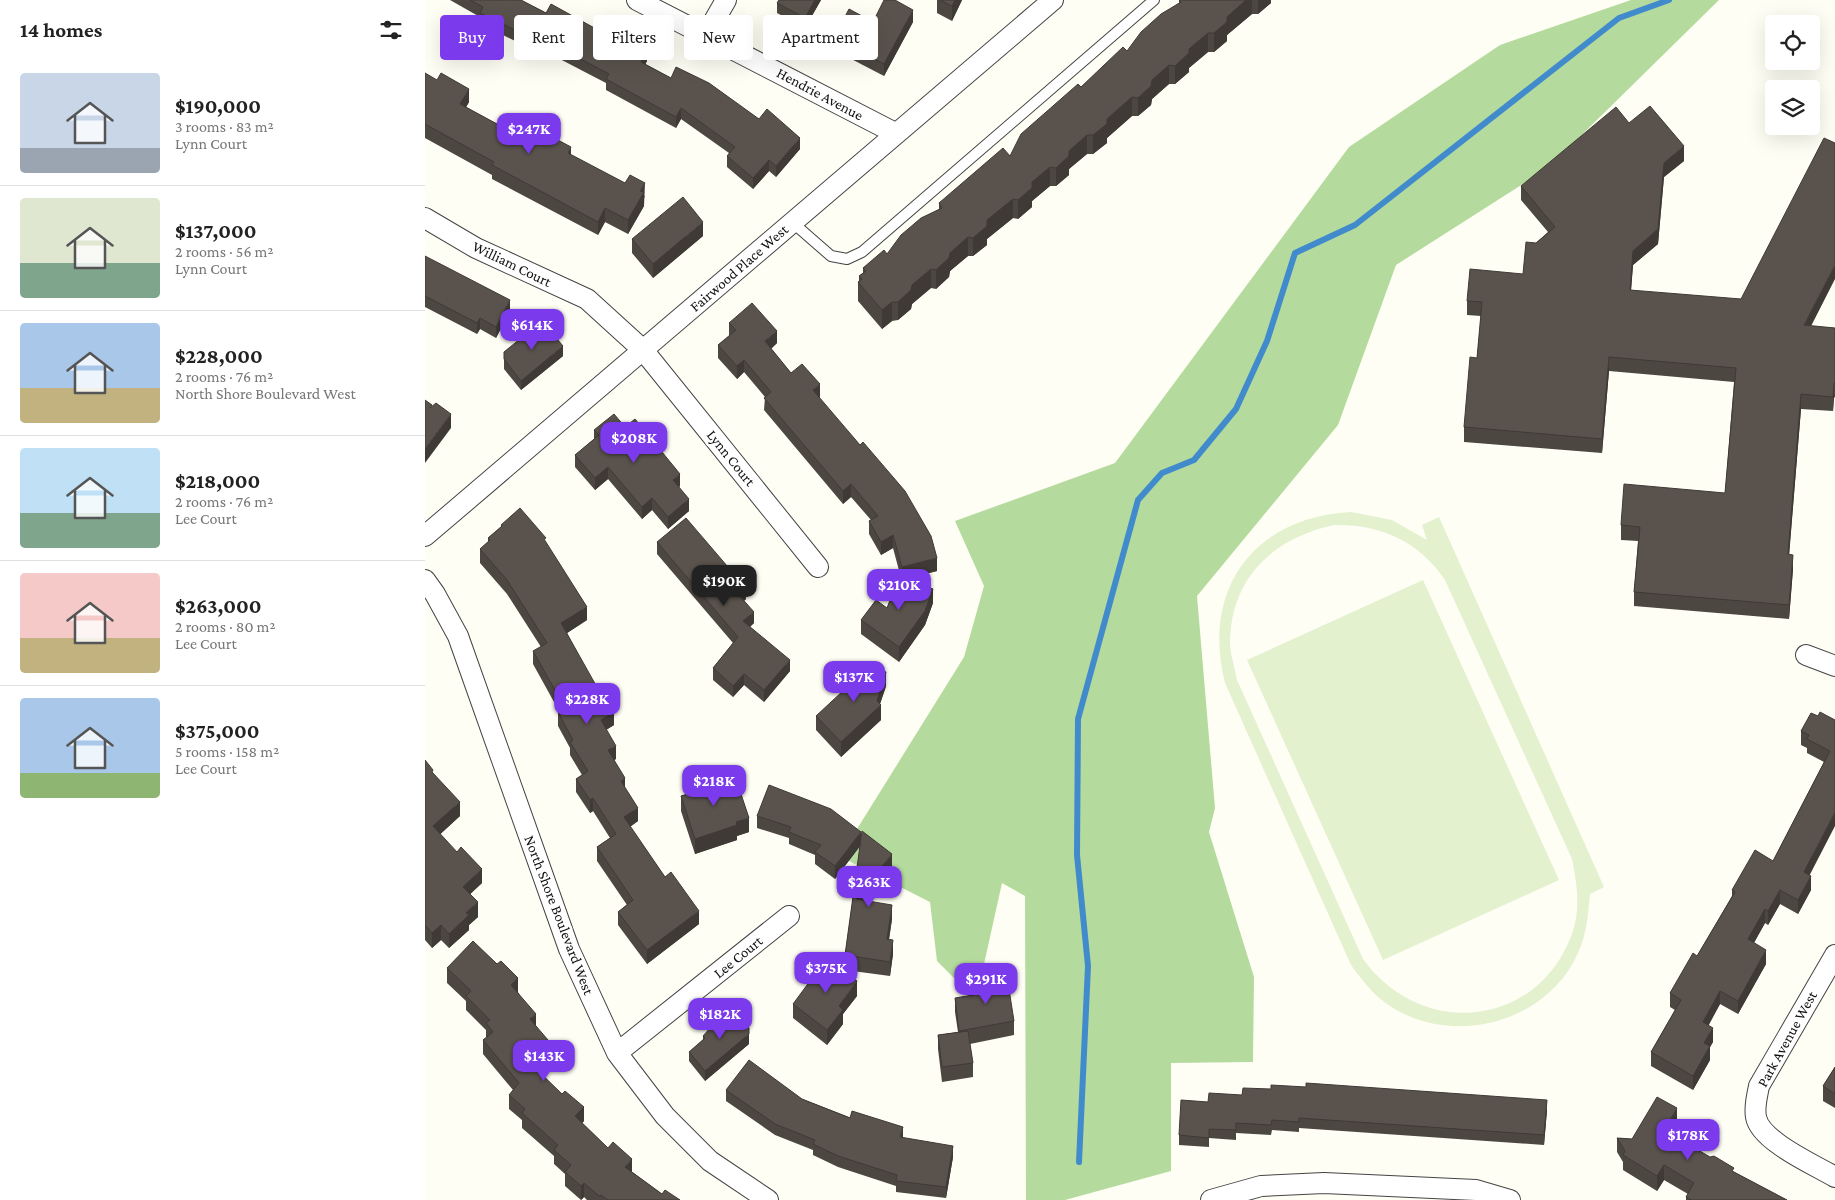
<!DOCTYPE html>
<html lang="en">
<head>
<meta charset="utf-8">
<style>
	:root { --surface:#fff; --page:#f6f6f6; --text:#222; --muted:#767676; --line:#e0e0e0; --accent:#7c3aed }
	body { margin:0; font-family:"Crimson Pro",serif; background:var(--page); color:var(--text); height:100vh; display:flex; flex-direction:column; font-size:19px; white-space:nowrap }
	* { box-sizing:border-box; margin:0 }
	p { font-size:16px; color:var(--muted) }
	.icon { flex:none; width:28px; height:28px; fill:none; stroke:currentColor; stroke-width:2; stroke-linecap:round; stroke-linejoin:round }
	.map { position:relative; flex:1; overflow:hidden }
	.panel { display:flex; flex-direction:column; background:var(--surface); width:425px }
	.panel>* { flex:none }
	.banner { position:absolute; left:15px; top:15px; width:475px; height:45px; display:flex; gap:10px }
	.fabs { position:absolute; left:1340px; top:15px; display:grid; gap:10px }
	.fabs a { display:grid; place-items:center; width:55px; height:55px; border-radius:5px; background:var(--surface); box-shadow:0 5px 20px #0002; font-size:25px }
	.price { position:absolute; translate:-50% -42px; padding:0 11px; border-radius:10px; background:var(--accent); color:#fff; font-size:16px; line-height:32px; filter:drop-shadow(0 1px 2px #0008) }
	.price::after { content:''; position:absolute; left:50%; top:30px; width:15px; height:11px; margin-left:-8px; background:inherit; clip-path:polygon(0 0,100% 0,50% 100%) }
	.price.selected { background:#222; color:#fff }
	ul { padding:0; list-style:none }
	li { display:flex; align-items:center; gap:15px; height:125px; padding:0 20px }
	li+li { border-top:1px solid var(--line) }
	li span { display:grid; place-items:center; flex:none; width:140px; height:100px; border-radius:5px; color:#555 }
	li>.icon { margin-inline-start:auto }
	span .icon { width:60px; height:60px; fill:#fffc; stroke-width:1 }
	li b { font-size:21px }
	h2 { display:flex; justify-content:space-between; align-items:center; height:60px; padding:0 20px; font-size:21px }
	.tag { padding:0 18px; border-radius:5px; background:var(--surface); box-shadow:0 5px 20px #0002; font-size:18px; line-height:45px }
	.tag.selected { background:var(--accent); color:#fff }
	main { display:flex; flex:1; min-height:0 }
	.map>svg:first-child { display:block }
	.forest { fill:#b4db9d }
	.pitch { fill:#e3f1cf; fill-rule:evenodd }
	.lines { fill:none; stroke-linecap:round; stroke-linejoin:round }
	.stream { stroke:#418bcd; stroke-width:6 }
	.service-casing { stroke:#444; stroke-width:12 }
	.minor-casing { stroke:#444; stroke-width:22 }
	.service { stroke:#fff; stroke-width:10 }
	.minor { stroke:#fff; stroke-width:20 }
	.wall { fill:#4d4742 }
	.shaded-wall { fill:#3f3a36 }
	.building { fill:#5a534d; stroke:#3f3a36 }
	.labels { text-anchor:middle; stroke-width:5; stroke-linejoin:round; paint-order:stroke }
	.street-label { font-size:15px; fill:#111; stroke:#fff }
</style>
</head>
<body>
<main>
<section class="panel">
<h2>14 homes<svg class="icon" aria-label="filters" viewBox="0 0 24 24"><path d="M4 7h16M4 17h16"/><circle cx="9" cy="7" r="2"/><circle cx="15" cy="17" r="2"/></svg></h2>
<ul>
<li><span style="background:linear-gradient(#c9d6e8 75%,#9aa5b1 0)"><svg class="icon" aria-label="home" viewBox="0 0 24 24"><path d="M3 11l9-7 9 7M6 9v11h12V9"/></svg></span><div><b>$190,000</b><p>3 rooms · 83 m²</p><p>Lynn Court</p></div></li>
<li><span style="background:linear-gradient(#dfe7d0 65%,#7fa58c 0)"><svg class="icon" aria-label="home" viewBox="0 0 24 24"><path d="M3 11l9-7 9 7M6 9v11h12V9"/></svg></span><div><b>$137,000</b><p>2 rooms · 56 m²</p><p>Lynn Court</p></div></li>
<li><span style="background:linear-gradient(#a9c7e8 65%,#c2b280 0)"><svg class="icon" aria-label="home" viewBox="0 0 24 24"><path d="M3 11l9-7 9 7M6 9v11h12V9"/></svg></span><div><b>$228,000</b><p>2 rooms · 76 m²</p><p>North Shore Boulevard West</p></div></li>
<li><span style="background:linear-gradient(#bfe0f5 65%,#7fa58c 0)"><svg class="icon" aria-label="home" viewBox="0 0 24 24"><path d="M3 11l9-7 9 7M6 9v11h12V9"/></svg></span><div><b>$218,000</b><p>2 rooms · 76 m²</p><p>Lee Court</p></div></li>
<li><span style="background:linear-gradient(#f6c9c9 65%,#c2b280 0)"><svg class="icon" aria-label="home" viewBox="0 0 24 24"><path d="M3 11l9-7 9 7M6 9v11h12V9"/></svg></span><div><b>$263,000</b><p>2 rooms · 80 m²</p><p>Lee Court</p></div></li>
<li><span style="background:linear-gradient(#a9c7e8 75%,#8fb573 0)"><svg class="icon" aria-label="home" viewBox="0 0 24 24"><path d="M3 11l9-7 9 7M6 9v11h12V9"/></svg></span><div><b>$375,000</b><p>5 rooms · 158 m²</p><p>Lee Court</p></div></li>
</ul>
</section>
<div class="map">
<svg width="1410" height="1200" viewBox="0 0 1410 1200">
	<rect width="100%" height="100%" fill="#fffef5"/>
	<path class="forest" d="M1206,0H1294L1123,168L971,265L913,425L772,596L790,808L784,832L829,977L828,1062L746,1063V1171L640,1200H601L600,896L577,883L551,1000L512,961L505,902L424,861L432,829L539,657L559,586L530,521L690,463L924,147L1075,45Z"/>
	<path class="pitch" d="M926,512L967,520L1002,540L997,525L1014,517L1179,887L1165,894C1163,914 1162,934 1153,953C1120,1028 1015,1050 953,997C943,988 934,976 926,965L800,683C776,589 829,517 926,512ZM909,525C955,524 994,541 1020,580L1147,859C1152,884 1156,909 1147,934C1112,1029 996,1039 938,959L812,680C810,668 805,654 805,642C806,577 849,538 909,525Z
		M998,580L1134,880L958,960L822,660Z"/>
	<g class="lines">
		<path class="stream" d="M654,1162L663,966L652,855L653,719L713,500L737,473L769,460L811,409L842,341L870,253L930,225L1194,18L1244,0"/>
		<defs>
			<path id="service" d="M367,222L406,256L422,259L437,252L729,0"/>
			<path id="minor" d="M212,0L470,133
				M281,35L301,0
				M0,218L51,248L162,299L218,350L393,567
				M0,536L628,0
				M0,580L10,594L33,636L144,949L192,1053L240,1116L285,1161L343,1200
				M1381,655L1410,666
				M1410,955L1334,1086C1332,1097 1329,1107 1331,1117C1335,1141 1390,1165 1410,1177
				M192,1053L364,916
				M786,1200L836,1186L899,1183L1051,1190L1085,1200"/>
		</defs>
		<use href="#service" class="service-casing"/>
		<use href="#minor" class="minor-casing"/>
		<use href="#service" class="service"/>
		<use href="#minor" class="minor"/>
	</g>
	<path class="wall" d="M25,0H96L121,13L222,61L220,64L375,149L351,177L344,171L328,189L302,167V156L304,153L256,119L251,128L181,90V83L131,57L129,60L55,24V17Z
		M354,0H396L380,28L352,13V3Z
		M512,0H537L527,21L512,13Z
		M754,0H846V3L833,14H827L802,35V41L789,52H783L764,68V72L750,84H744L727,99L726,105L713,116H707L682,138V143L668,154H662L644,169V175L631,186H625L607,201V207L593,219L588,218L562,239V245L548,256H543L525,271L524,277L511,289L506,288L487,304L486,309L473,320L467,321L457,329L433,301V282L434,281V276L438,273V268L462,254L514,209V203L585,156L656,87L702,51L754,4Z
		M448,22H488L459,76L409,50V38Z
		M0,73L44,102L41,107L85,131L146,155L220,196L219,198V206L203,234L180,222L173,235L67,179V175L0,138Z
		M1204,123L1259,161L1239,177L1233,244L1208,265L1206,290L1386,326L1410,328V398L1409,397L1408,411L1376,409L1364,554L1368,569L1364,619L1209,606V592L1213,541L1196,540V525L1300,493L1309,382L1184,371L1177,453L1039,442V427L1052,358L1056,316L1042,315V301L1098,274L1111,243L1123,232L1096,200V186Z
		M278,236L228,278L207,253V239Z
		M0,256L85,311L71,338L55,329L52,334L0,307Z
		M304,323L352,343L346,349L366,373L395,397L394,398L512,571L481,579L508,603L500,625L474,662L436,634V620L462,608L476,578L468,548L456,555L444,534V521L446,520L426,497L418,504L339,410L340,397L319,372L312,379L293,358V345L304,336Z
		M79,352L138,356L96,390L79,369Z
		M200,427L255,486L254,487L264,511L243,529L227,510L217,519L183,479L170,490L150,467V455L169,439V430Z
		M76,525L121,543L162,620L142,633L189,725L181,730L191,759L189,760L213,821L205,827L240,877L274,924L222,964L193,925V912L202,905L172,861V847L185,838L168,811L165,813L151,792V779L157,775L145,755V748L133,726V712L134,711L108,664V651L116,647L82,594L55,563V549L63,542V538L76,527Z
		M232,542L321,599L319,601L329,623L325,627L365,671L339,702L319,685L308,697L288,680V668L308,643L232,554Z
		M461,686L455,704L456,720L416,757L391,730V716Z
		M1393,716L1410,720L1384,875L1386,890L1373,914L1355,904L1343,925L1340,923L1329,943L1341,964L1313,1014L1295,1004L1283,1025L1288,1042L1285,1047V1060L1268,1090L1226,1066V1052L1250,1010L1245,1007V993L1272,956L1307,896V890L1348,861L1399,762L1382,753V748L1376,745V731Z
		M0,760L35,816L15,834L57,883L45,894L53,917L44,925V930L24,948L16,940L7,948L0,940Z
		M273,780L299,787L324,832L312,836V840L270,854L256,811V796L273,791Z
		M332,816L436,837L467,868L441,901L467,919L464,939L468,954L465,976L420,970V955L435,846L410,879L390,864V855L364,844V838L332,828Z
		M22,968L93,992L111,1026L123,1054L109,1066L159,1121L157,1123L207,1172L237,1194L255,1200H162L159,1197L156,1200L140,1186V1174L129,1164V1156L97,1128V1120L84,1109V1095L88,1090L58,1054V1040L61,1038V1030L41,1010V1001L22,983Z
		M563,974L589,1021V1035L545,1044L548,1063V1077L517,1082L513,1049V1035L533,1032L530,1012V998L564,992Z
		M432,996L418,1014V1024L402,1045L368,1018V1004Z
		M278,1036L324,1037V1044L280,1081L264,1061V1052L278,1040Z
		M1410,1067V1108L1398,1101V1086Z
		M301,1090L377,1099L528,1157L521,1198L471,1192V1186L413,1167L388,1155V1150L350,1135L301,1101Z
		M817,1095L1122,1110L1119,1145L874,1128V1132L847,1130L846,1135L811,1133V1140L784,1138V1147L754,1145V1135L783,1102Z
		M1252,1122L1246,1134L1309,1172L1362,1200H1261V1197L1263,1194L1239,1180L1232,1191L1198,1170V1162L1192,1152V1138L1207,1139Z"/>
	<path class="shaded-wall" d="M390,0H396L380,28V18Z
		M530,0H537L527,21V6Z
		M821,0H827V14L802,35V41L789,52V33L802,17Z
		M833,0H846V3L833,14Z
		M488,10V22L459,76V64Z
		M783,33V52L764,68V72L750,84V66L764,49Z
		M131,46V57L129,60V49Z
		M222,50V61L216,73V62Z
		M744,65V84L727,99L726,105L713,116V98L727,80Z
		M44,89V102L35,118V104Z
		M707,97V116L682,138V143L668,154V135L682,119Z
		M256,108V119L251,128V117Z
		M662,135V154L644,169V175L631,186V168L644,151Z
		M375,138V149L351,177V166Z
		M1259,146V161L1239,177L1233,244L1208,265L1205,304V290L1208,251L1239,163Z
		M146,147V160L143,153Z
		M344,160V171L328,189V178Z
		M625,167V186L607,201V207L593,219V200L607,182Z
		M220,183L219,206L203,234V220L215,191Z
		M588,199V218L562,239V245L548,256V238L562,220Z
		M180,208V222L173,235V222Z
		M278,222V236L228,278V264Z
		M543,237V256L525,271L524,277L511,289V270L525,253Z
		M1410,265V279L1379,340V325Z
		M506,269V288L487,304L486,309L473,320V302L487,285Z
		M85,300V311L71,338V327Z
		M467,302V321L457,329V310Z
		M55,318V329L52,334V323Z
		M352,331V343L340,354V341Z
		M138,346V356L96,390V381Z
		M1184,357V371L1177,453V439Z
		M319,360V372L312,379V366Z
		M1409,383V397L1408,411V397Z
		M395,384V397L388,403V390Z
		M1376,394V409L1363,569V554Z
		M26,414V428L0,463V449Z
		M183,467V479L170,490V478Z
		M255,474V486L248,492V480Z
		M426,484V497L418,504V491Z
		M227,498V510L217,519V507Z
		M264,499V511L243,529V517Z
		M468,535V548L456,555V542Z
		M1368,555V569L1364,619V605Z
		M512,558V571L477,580V567Z
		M321,588V599L313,606V594Z
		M508,589V603L500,625L474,662V647Z
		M162,607V620L136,637V623Z
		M329,612V623L318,633V621Z
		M365,660V671L339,702V690Z
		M461,672V686L454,707L456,705V720L416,757V742L452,701Z
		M319,674V685L308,697V686Z
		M189,712V725L176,733V720Z
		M191,746V759L183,763V750Z
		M200,778V791L196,781Z
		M168,798V811L165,813V800Z
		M35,802V816L8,841V826Z
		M213,808V821L199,831V817Z
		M1410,812V826L1379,886V872Z
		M324,818V832L312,836V840L270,854V839L311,822Z
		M436,832V845L410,879V866Z
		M467,854V868L431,914V899Z
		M57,869V883L38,901V887Z
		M1386,876V890L1373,914V900Z
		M1355,890V904L1343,925V911Z
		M53,902V917L44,925V930L24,948V934L41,913Z
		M467,905V919L462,953V939Z
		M1340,909V923L1323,953V939Z
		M274,911V924L222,964V950Z
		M16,925V940L7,948V933Z
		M468,940V954L465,976V962Z
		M1341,950V964L1313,1014V1001Z
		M93,978V992L86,999V985Z
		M432,981V996L418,1014V1024L402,1045V1030L414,1006Z
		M1295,991V1004L1278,1036V1022Z
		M111,1014V1029L105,1019Z
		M1288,1028V1042L1285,1047V1060L1268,1090V1076L1279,1043Z
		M324,1034V1044L280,1081V1071Z
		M123,1040V1054L101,1073V1059Z
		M1122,1100V1110L1119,1145V1135Z
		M159,1107V1121L150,1131V1116Z
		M1252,1108V1122L1239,1144V1130Z
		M478,1127V1138L475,1137Z
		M528,1146V1157L521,1198V1187Z
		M207,1159V1174L200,1167Z
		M1239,1165V1180L1232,1191V1176Z
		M159,1183V1197L156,1200V1186Z"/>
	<path class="building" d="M45,0H96L121,13L126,4L173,30L175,25L222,50L216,62L246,78L251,67L284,83L334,119L342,109L375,138L351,166L344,160L328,178L302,156L310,147L256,108L251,117L181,79L184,74L131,46L129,49L55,13L58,7Z
		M354,0H390L380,18L352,3Z
		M459,0H470L488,10L459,64L409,38L424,9L448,22Z
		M515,0H530L527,6Z
		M754,0H821L802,17V22L789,33H783L764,49V53L750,66L744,65L727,80L726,86L713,98L707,97L682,119V124L668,135H662L644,151V156L631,168L625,167L607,182V188L593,200L588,199L562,220V226L548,238L543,237L525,253L524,258L511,270L506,269L487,285L486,290L473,302H467L457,310L433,282L437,279L434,276L441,271L438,268L459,250L462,254L476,235L496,218L517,208L514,203L578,148L585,156L596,134L653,84L656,87L698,47L702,51L716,32L736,14L756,2Z
		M0,73L12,80L16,73L44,89L35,104L85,131L90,121L116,135L118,132L146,147L143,153L200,183L205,175L220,183L215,191L219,192L203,220L180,208L173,222L67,165L69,162L0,124Z
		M1225,106L1259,146L1239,163L1233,229L1208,251L1205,290L1316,299L1399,138L1410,143V265L1379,325L1410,328V383H1409L1408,397L1376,394L1363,554L1368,555L1364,605L1209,592L1215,527L1196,525L1199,484L1300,493L1311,368L1184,357L1177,439L1039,427L1045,357L1052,358L1057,302L1042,301L1045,269L1098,274L1101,242L1111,243L1130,227L1096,186L1191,107L1204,123Z
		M258,197L278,222L228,264L207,239Z
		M0,256L85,300L71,327L55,318L52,323L0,296Z
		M327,303L352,331L340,341L366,373L377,364L395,384L388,390L435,445L438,442L480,491L506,536L512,558L477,567L468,535L456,542L444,521L453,516L426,484L418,491L339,398L346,392L319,360L312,366L293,345L311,330L304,323Z
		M117,321L138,346L96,381L79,359V352Z
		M0,400L7,405L5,408L11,403L26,414L0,449Z
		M189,414L200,427L210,419L255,474L248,480L264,499L243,517L227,498L217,507L183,467L170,478L150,455L174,435L169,430Z
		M95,508L121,538L119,539L162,607L136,623L173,689L175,688L189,712L176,720L191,746L183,750L200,778L196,781L213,808L199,817L240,877L246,872L274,911L222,950L193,912L208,900L172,847L191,834L168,798L165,800L151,779L163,771L145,742L148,740L133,712L140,708L108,651L122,643L82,580L55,549L65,540L63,538L77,526L76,525Z
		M261,518L321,588L313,594L329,612L318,621L365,660L339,690L319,674L308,686L288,668L313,637L232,542Z
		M474,577L508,589L500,611L474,647L436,620L451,600L462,608Z
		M437,664L461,672L452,701L456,705L416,742L391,716L434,676Z
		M1395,712L1410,720V812L1379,872L1386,876L1373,900L1355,890L1343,911L1340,909L1323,939L1341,950L1313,1001L1295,991L1278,1022L1288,1028L1279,1043L1285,1046L1268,1076L1226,1052L1256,1000L1245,993L1268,953L1272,956L1310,892L1307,890L1330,850L1348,861L1405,751L1382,739L1384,735L1376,731L1386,713L1393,716Z
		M0,760L8,770L7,772L35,802L8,826L32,852L36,847L57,869L38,887L53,902L41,913L44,915L24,934L16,925L7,933L0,925Z
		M294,773L299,787L312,782L324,818L311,822L312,825L270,839L256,796L276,790L273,780Z
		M344,785L406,809L436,832L410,866L390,852L396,845L364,832L366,827L332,816Z
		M437,831L467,854L431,899L467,905L462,939L468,940L465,962L420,955Z
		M48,941L72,964L76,961L93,978L86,985L111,1014L105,1019L123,1040L101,1059L137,1094L140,1091L159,1107L150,1116L183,1148L188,1142L207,1159L200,1167L237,1194L240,1190L255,1200H183L176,1195L174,1196L159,1183L156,1186L140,1172L146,1165L129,1150L133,1145L97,1113L100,1109L84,1095L94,1083L58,1040L68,1032L61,1023L65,1020L41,996L46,991L22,968Z
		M402,958L432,981L414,1006L418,1010L402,1030L368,1004Z
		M581,970L589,1021L534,1031L530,998L566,992L563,974Z
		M308,1009L324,1028V1034L280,1071L264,1052L280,1038L278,1036L286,1027Z
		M543,1031L548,1063L517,1067L513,1035Z
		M324,1060L377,1099L425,1118L427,1111L478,1127L475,1137L528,1146L521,1187L471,1181L472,1175L413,1156L388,1144L390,1140L350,1124L301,1090Z
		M1410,1067V1094L1398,1086Z
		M881,1083L1122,1100L1119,1135L874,1118V1122L847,1120L846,1125L811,1123V1130L784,1129V1138L754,1135L756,1100L783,1102L784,1093L817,1095L818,1088L846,1089V1085L881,1087Z
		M1232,1097L1252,1108L1239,1130L1285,1157L1289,1156L1309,1168L1307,1171L1362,1200H1266L1261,1197L1269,1183L1239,1165L1232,1176L1198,1155L1200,1151L1192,1138L1207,1139Z"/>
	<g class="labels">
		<g class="street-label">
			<text transform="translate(395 94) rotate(28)" y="5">Hendrie Avenue</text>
			<text transform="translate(87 264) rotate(26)" y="5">William Court</text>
			<text transform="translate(314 268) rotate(-41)" y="5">Fairwood Place West</text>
			<text transform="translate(306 458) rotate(51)" y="5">Lynn Court</text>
			<text transform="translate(134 915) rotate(69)" y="5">North Shore Boulevard West</text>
			<text transform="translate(313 957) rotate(-39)" y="5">Lee Court</text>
			<text transform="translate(1362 1039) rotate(-61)" y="5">Park Avenue West</text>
		</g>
	</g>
</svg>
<div class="fabs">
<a><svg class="icon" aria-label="locate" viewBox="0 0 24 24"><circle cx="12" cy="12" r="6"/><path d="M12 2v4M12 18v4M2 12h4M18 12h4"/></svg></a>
<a><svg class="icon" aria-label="layers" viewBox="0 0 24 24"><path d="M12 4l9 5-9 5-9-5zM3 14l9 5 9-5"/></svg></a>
</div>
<b class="price" style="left:104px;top:155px">$247K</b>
<b class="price" style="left:107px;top:351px">$614K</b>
<b class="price" style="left:209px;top:464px">$208K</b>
<b class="price selected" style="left:299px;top:607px">$190K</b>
<b class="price" style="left:474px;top:611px">$210K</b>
<b class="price" style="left:429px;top:703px">$137K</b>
<b class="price" style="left:162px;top:725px">$228K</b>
<b class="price" style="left:289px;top:807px">$218K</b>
<b class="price" style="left:444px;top:908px">$263K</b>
<b class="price" style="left:401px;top:994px">$375K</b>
<b class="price" style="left:561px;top:1005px">$291K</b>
<b class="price" style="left:295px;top:1040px">$182K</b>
<b class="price" style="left:119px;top:1082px">$143K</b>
<b class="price" style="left:1263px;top:1161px">$178K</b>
<div class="banner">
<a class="tag selected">Buy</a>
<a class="tag">Rent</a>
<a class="tag">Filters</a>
<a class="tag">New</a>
<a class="tag">Apartment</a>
</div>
</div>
</main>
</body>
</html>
